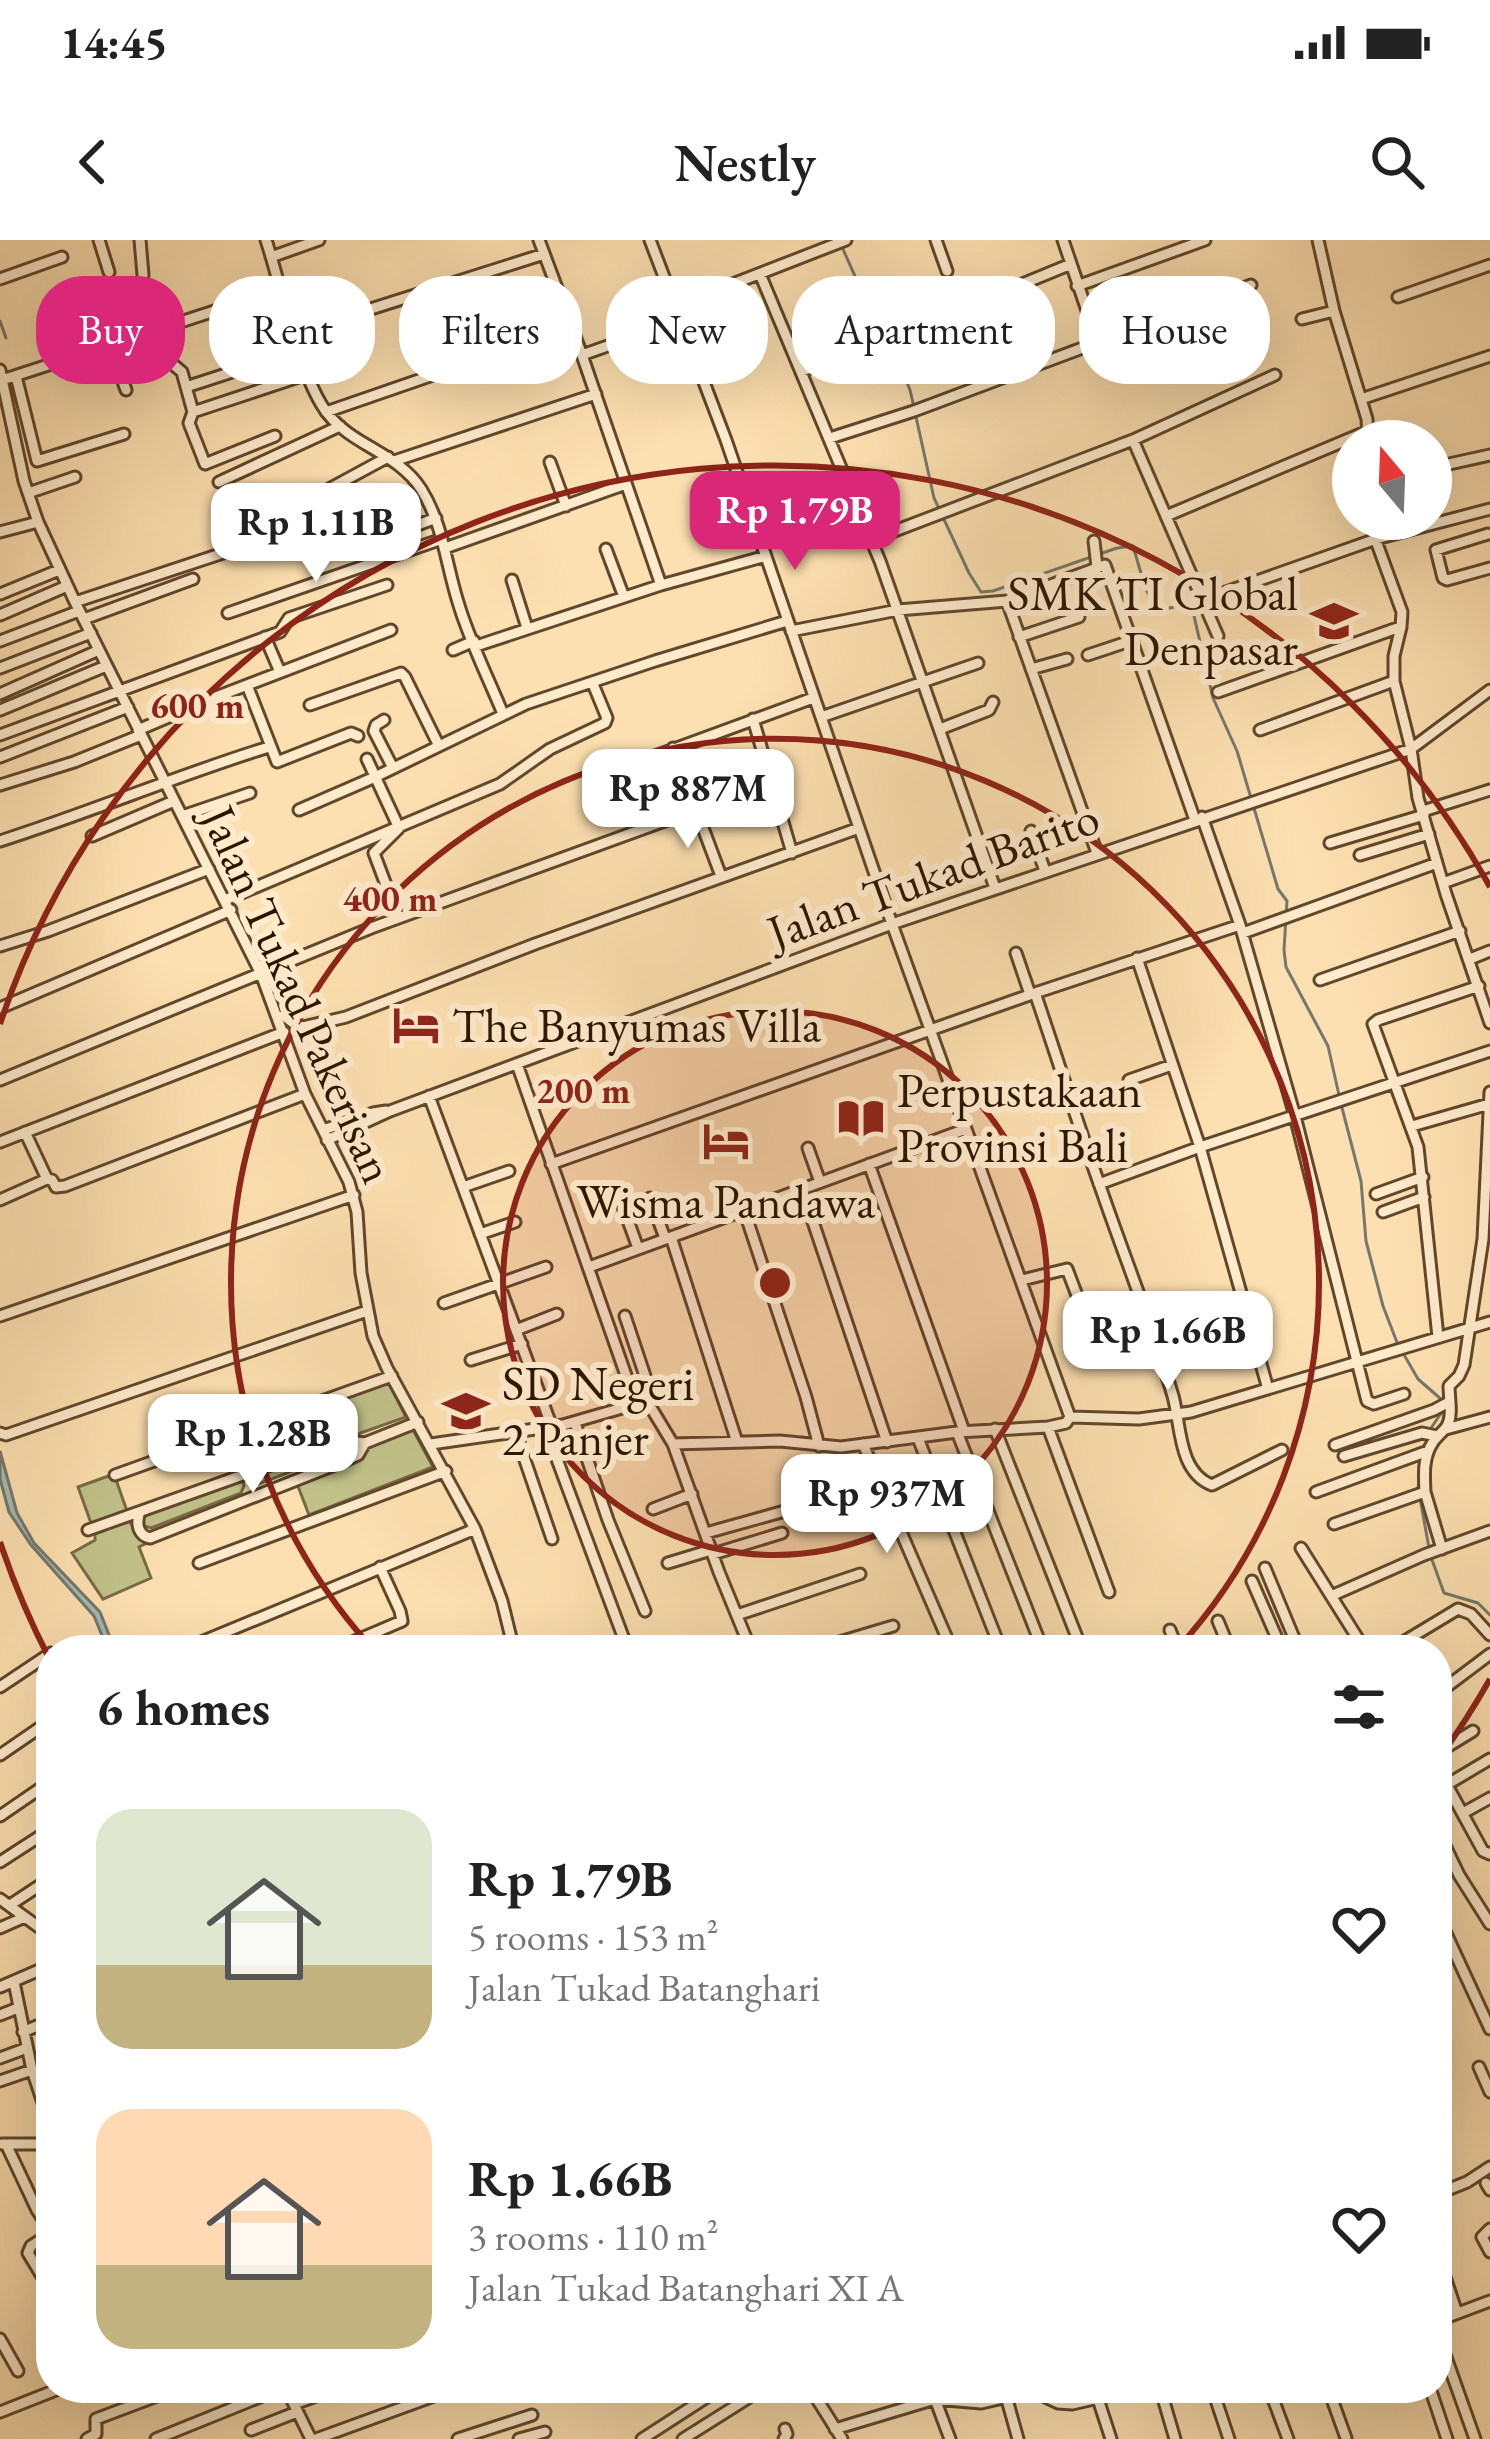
<!DOCTYPE html>
<html lang="en">
<head>
<meta charset="utf-8">
<style>
	:root { --surface:#fff; --page:#f2f2f2; --text:#222; --muted:#767676; --accent:#db2777 }
	body { margin:0; font-family:"EB Garamond",serif; background:var(--page); color:var(--text); height:100vh; display:flex; flex-direction:column; font-size:45px; white-space:nowrap }
	* { box-sizing:border-box; margin:0 }
	p { font-size:39px; color:var(--muted) }
	.icon { flex:none; width:66px; height:66px; fill:none; stroke:currentColor; stroke-width:2; stroke-linecap:round; stroke-linejoin:round }
	.map { position:relative; flex:1; overflow:hidden }
	.panel { position:absolute; left:36px; top:1395px; width:1416px; height:768px; display:flex; flex-direction:column; background:var(--surface); border-radius:48px; box-shadow:0 12px 48px #0002 }
	.panel>* { flex:none }
	.top-card { position:absolute; left:36px; top:36px; width:1419px; height:108px; display:flex; gap:24px }
	.needle { width:78px; rotate:341deg }
	.fabs { position:absolute; left:1332px; top:180px; display:grid; gap:24px }
	.fabs a { display:grid; place-items:center; width:120px; height:120px; border-radius:50%; background:var(--surface); box-shadow:0 12px 48px #0002; font-size:60px }
	.price { position:absolute; translate:-50% -102px; padding:0 27px; border-radius:24px; background:#fff; color:#222; font-size:39px; line-height:78px; filter:drop-shadow(0 3px 6px #0008) }
	.price::after { content:''; position:absolute; left:50%; top:72px; width:36px; height:27px; margin-left:-18px; background:inherit; clip-path:polygon(0 0,100% 0,50% 100%) }
	.price.on { background:var(--accent); color:#fff }
	ul { padding:0; list-style:none }
	li { display:flex; align-items:center; gap:36px; height:300px; padding:0 60px }
	li span { display:grid; place-items:center; flex:none; width:336px; height:240px; border-radius:36px; color:#555 }
	li>.icon { margin-inline-start:auto }
	span .icon { width:144px; height:144px; fill:#fffc; stroke-width:1 }
	li b { font-size:51px }
	h2 { display:flex; justify-content:space-between; align-items:center; height:144px; padding:0 60px; font-size:51px }
	.chip { padding:0 42px; border-radius:48px; background:var(--surface); box-shadow:0 12px 48px #0002; font-size:42px; line-height:108px }
	.chip.on { background:var(--accent); color:#fff }
	.status { display:flex; justify-content:space-between; align-items:center; height:84px; padding:0 60px; background:var(--surface); direction:ltr }
	.status svg { height:33px; fill:currentColor }
	header { display:flex; justify-content:space-between; align-items:center; height:156px; padding:0 60px; background:var(--surface); font-size:54px; font-weight:600 }
	.map>svg:first-child { display:block }
	.green { fill:#c1c28a; stroke:#776b45; stroke-width:3 }
	.water { fill:#a3bbb5; stroke:#74786d; stroke-width:3 }
	.lines { fill:none; stroke-linecap:round; stroke-linejoin:round }
	.stream { stroke:#74786d; stroke-width:3 }
	.minor-casing { stroke:#61472c; stroke-width:15 }
	.minor { stroke:#feebcc; stroke-width:9 }
	.ring { fill:none; stroke:#8f2418; stroke-width:6 }
	.labels { text-anchor:middle; stroke-width:12; stroke-linejoin:round; paint-order:stroke }
	.poi-label { font-size:48px; fill:#2d1400; stroke:#feebcc; text-anchor:start }
	.street-label { font-size:48px; fill:#2d1400; stroke:#feebcc }
	.centre { fill:#8f2418; stroke:#feebcc; stroke-width:6 }
	.ring-label { font-size:36px; text-anchor:middle; font-weight:bold; fill:#8f2418; stroke:#feebcc; stroke-width:12; stroke-linejoin:round; paint-order:stroke }
</style>
</head>
<body>
<div class="status"><b>14:45</b><svg viewBox="0 0 49 12"><path d="M0 12V9h3v3zM5 12V6h3v6zM10 12V3h3v9zM15 12V0h3v12zM26 1h20v11H26zM47 4h2v5h-2z"/></svg></div>
<header><svg class="icon" aria-label="back" viewBox="0 0 24 24"><path d="M15 5l-7 7 7 7"/></svg>Nestly<svg class="icon" aria-label="search" viewBox="0 0 24 24"><circle cx="10" cy="10" r="6"/><path d="M15 15l6 6"/></svg></header>
<div class="map">
<svg width="1490" height="2199" viewBox="0 0 1490 2199">
	<rect width="100%" height="100%" fill="#fde0b1"/>
	<filter id="stains"><feTurbulence type="fractalNoise" baseFrequency=".00167" numOctaves="4"/><feColorMatrix values="0 0 0 0 .2 0 0 0 0 .09 0 0 0 0 .02 0 0 0 .5 -.17"/></filter>
	<radialGradient id="worn" r=".72"><stop offset=".6" stop-color="#630" stop-opacity="0"/><stop offset="1" stop-color="#630" stop-opacity=".3"/></radialGradient>
	<path class="green" d="M808,90L821,119L802,126L789,97Z
		M386,1138L406,1177L355,1195L351,1191H342L244,1227L231,1193Z
		M412,1188L433,1227L309,1275L296,1241L361,1208Z
		M341,1201L347,1204L346,1211L253,1246L251,1238L253,1235Z
		M114,1234L127,1271L91,1283L78,1247Z
		M238,1239H242L244,1246L241,1253L151,1288L144,1286L140,1277Z
		M128,1280L147,1303L139,1307L151,1338L103,1359L72,1313L95,1300V1294Z"/>
	<path class="water" d="M0,1211L17,1273L34,1303L100,1372L115,1410H108L94,1376L31,1305L9,1272L0,1239Z"/>
	<g class="lines">
		<path class="stream" d="M842,7L867,63L887,95
			M0,81L6,98
			M891,103L910,150L914,167
			M916,177L934,258L969,333L981,352L993,351L1117,308L1133,306L1145,347L1157,371L1191,363L1213,458L1237,511L1278,649L1287,661L1284,710L1286,727L1328,806L1339,855
			M1341,864L1361,941L1366,1001L1383,1066L1398,1105
			M1403,1113L1418,1139L1442,1160
			M1429,1191L1444,1169
			M1418,1249L1421,1217
			M1420,1258L1429,1308
			M1431,1317L1444,1353L1478,1363L1490,1375"/>
		<defs>
			<path id="minor" d="M99,0L109,32
				M140,0L143,35
				M266,0C281,45 300,139 328,174C353,206 398,213 421,249C443,284 446,324 458,362C469,400 488,437 503,474
				M539,0L582,115L661,345
				M650,0L726,200L892,684L1070,1177
				M936,0L947,31
				M1063,0L1098,103
				M1318,0L1334,71L1367,179L1368,201
				M271,17L319,0
				M760,34L880,321L995,648
				M0,39L62,17
				M1077,46L1205,0
				M1398,57L1490,25
				M504,64L517,105
				M676,66L846,0
				M1302,79L1334,71
				M157,89L169,121L182,132L193,172L189,183L205,224L275,196
				M295,93L544,14
				M110,106L126,150
				M582,115L681,80
				M0,130L24,241L38,282L75,362L261,734L305,854L349,942L357,972L361,1033L373,1096L387,1128L475,1289L502,1361L514,1410
				M802,131L881,102L1071,24
				M16,136L37,221L124,194
				M2,140L282,49
				M186,147L269,120
				M1361,159L1490,116
				M193,172L308,134
				M326,172L572,87
				M830,198L914,171L1251,45
				M1133,200L1218,396
				M394,221L596,154
				M550,222L566,266
				M1431,228L1490,215
				M219,242L340,186
				M28,253L75,237
				M1166,276L1368,191
				M1368,279L1402,372L1401,387L1394,416V441L1411,509L1418,558L1446,654L1490,783
				M0,292L38,282
				M1488,294L1436,310L1443,338L1447,340L1490,328
				M871,300L1133,200L1275,135
				M1094,301L1097,327
				M445,308L626,244
				M606,309L624,357
				M352,310L436,278
				M512,340L527,388
				M0,354L59,330
				M1203,360L1376,299L1490,269
				M1007,361L1097,613
				M75,362L299,288L305,262L388,217
				M228,373L442,299
				M0,375L67,346
				M84,379L193,339
				M791,391L898,370L1007,361L1105,325L1195,580
				M265,397L280,432
				M1019,397L1079,377
				M0,401L79,371
				M476,406L661,345L766,316
				M453,410L474,401
				M1088,415L1133,400
				M0,428L91,393
				M1031,429L1067,419
				M247,445L277,522L351,493L358,496
				M1218,452L1400,387
				M0,454L99,410
				M310,465L401,433L405,437L438,504
				M0,470L106,426
				M821,477L978,423
				M753,479L792,613
				M384,480L376,485L374,491L393,528
				M940,489L989,470L993,462
				M138,490L208,460L391,390
				M1260,490L1394,441
				M0,495L280,392L289,378L387,345
				M673,508L721,636
				M0,517L128,467
				M367,519L399,588L374,613L398,677
				M644,520L813,458
				M0,545L74,522L141,495
				M299,570L375,537L526,464L655,421L787,381
				M1423,571L1490,550
				M182,576L250,553
				M1202,577L1240,685L1295,876L1367,1161L1374,1164L1404,1154
				M1031,591L1045,631
				M92,596L174,561
				M0,601C91,572 178,535 269,507
				M1330,603L1424,575
				M1360,615L1429,594
				M1443,643L1490,626
				M225,660L500,544L550,509L605,483L607,478L593,444
				M1243,693L1437,623
				M0,706L48,691L209,629
				M1016,713L1030,754
				M1137,718L1200,907L1268,1149
				M1470,719L1490,711
				M1320,740L1460,691
				M1035,753C1057,817 1077,882 1100,946C1124,1016 1152,1085 1173,1156C1181,1185 1178,1232 1212,1245L1282,1210
				M0,768L231,670
				M279,777L284,776L297,786L303,787L346,777L535,704L859,588
				M517,824L636,1164
				M0,840L371,688L736,555
				M1129,840L1172,825
				M429,856L552,1187
				M1412,886L1489,864
				M323,890L373,873L386,871
				M25,892L47,939
				M327,900L390,871L892,684L1411,509L1490,450
				M0,902L284,792
				M808,908L820,942
				M551,924L1035,753L1240,685
				M869,924L964,1191
				M47,939L52,940L56,947L65,946L305,854
				M1099,944L1200,907L1490,811
				M463,947L509,931
				M802,949L887,1202
				M1376,954L1423,937
				M650,958L665,998
				M0,960L47,939
				M622,964L638,1008
				M744,970L806,1157L819,1206
				M1383,972L1424,957
				M480,994L515,982
				M671,997L737,1202
				M589,1027L966,889
				M1022,1040L1067,1029L1089,1087
				M444,1063L546,1027
				M0,1076L354,955
				M625,1076L650,1151L645,1164
				M516,1090L557,1074
				M1438,1097L1418,907L1373,784L1378,780L1479,746
				M471,1120L522,1104
				M1070,1177L1139,1179L1191,1172L1490,1082
				M575,1183L608,1280L645,1371
				M545,1187L628,1410
				M1048,1187L1109,1352
				M995,1189L1082,1410
				M1446,1189L1490,1177
				M515,1191L552,1299
				M957,1192L1043,1410
				M0,1193L6,1195L367,1071
				M918,1198L1001,1410
				M431,1204L563,1185L636,1164L650,1166L673,1204L719,1332L751,1410
				M673,1204L780,1201L841,1207L957,1192L1048,1187L1066,1183L1070,1177
				M863,1204L952,1410
				M1335,1205L1434,1170L1449,1162
				M1344,1216L1422,1193L1437,1196
				M115,1235L392,1136
				M1316,1252L1428,1211
				M1425,1252L1442,1309
				M653,1269L692,1254
				M139,1275C136,1285 139,1296 150,1298L347,1220L358,1215L365,1203
				M1334,1284L1425,1252C1424,1234 1423,1217 1433,1202C1437,1196 1443,1192 1447,1186C1453,1175 1449,1158 1449,1146L1459,1136L1464,1125L1483,999L1490,852
				M88,1290L341,1200L365,1203L418,1182
				M706,1293L828,1259
				M1301,1308L1365,1410
				M713,1314L782,1293
				M199,1323L446,1231
				M668,1323L711,1310
				M1265,1328L1299,1410
				M1252,1341L1282,1410
				M1331,1356L1424,1315L1490,1291
				M737,1375L860,1334
				M1218,1381L1230,1410
				M1170,1390L1178,1410
				M182,1410L475,1289
				M334,1410L402,1381L400,1371L380,1327
				M813,1410L893,1386
				M1390,1410L1458,1369L1471,1374L1490,1395
				M0,1447L51,1413
				M1437,1454L1490,1414
				M1437,1513L1473,1491
				M0,1515L51,1480
				M1437,1527L1483,1611L1490,1614
				M1448,1544L1490,1519
				M1463,1573L1490,1558
				M0,1576L51,1541
				M1437,1589L1459,1635L1490,1684
				M0,1622L51,1589
				M0,1659L51,1696
				M10,1665L51,1638
				M1437,1674L1490,1789
				M0,1688L25,1677
				M14,1742L32,1830L51,1887
				M0,1747L51,1725
				M0,1775L18,1768
				M23,1792L51,1780
				M0,1818L27,1808
				M1479,1827L1490,1852
				M0,1841L32,1830
				M2,1904H51
				M6,1904L37,1970L51,1991
				M1486,1943L1490,1950
				M1437,1954L1467,1942L1490,1927
				M1437,1968L1442,1988L1437,2008
				M1490,1989L1482,1997L1490,2012
				M51,1993L31,2006L28,2013L51,2051
				M1437,2013L1457,2073
				M1437,2081L1490,2061
				M1437,2092L1475,2199
				M0,2099L18,2131
				M232,2148L240,2165
				M286,2148L311,2199
				M606,2148L610,2154
				M810,2148L842,2199
				M1160,2148L1175,2199
				M1212,2148L1229,2199
				M1269,2148L1288,2199
				M1328,2148L1346,2198
				M1430,2148L1447,2199
				M1006,2156L1018,2199
				M935,2159L950,2199
				M1098,2159L1111,2199
				M294,2164L339,2148
				M0,2172L61,2148
				M835,2189L935,2159L981,2163L1033,2151L1058,2163L1072,2164L1142,2148
				M251,2190L297,2172
				M87,2199L96,2194V2179L165,2153
				M156,2199L282,2148
				M316,2199L456,2148
				M458,2199L532,2175
				M519,2199L545,2192
				M642,2199L721,2148
				M683,2199L764,2148
				M784,2199L787,2194L785,2189"/>
		</defs>
		<use href="#minor" class="minor-casing"/>
		<use href="#minor" class="minor"/>
	</g>
	<circle cx="775" cy="1043" r="272" fill="#8f2418" fill-opacity=".12"/>
	<g class="ring">
		<circle cx="775" cy="1043" r="272"/>
		<path d="M371 1407A544 544 0 1 1 1179 1407"/>
		<path d="M1490 1439A817 817 0 0 1 1440 1517M50 1420A817 817 0 0 1 0 1302M0 784A817 817 0 0 1 1490 647"/>
	</g>
	<defs>
		<symbol id="school-bare" viewBox="-9 -9 18 18"><path d="M0-5L7-2L0 1L-7-2ZM-4 1L0 2.5L4 1V4Q0 6-4 4Z" fill="#8f2418" stroke="#feebcc" stroke-width="2.5" paint-order="stroke"/></symbol>
		<symbol id="hotel-bare" viewBox="-9 -9 18 18"><path d="M-6-4.5h1.5V1H6V5H4.5V3h-9V5H-6ZM-4 0a1.8 1.8 0 1 1 3.6 0ZM.5 0V-2.5h3Q6-2.5 6 0Z" fill="#8f2418" stroke="#feebcc" stroke-width="2.5" paint-order="stroke"/></symbol>
		<symbol id="library-bare" viewBox="-9 -9 18 18"><path d="M-6-4Q-3-5.5-.7-3.5V5Q-3 3-6 4ZM6-4Q3-5.5 .7-3.5V5Q3 3 6 4Z" fill="#8f2418" stroke="#feebcc" stroke-width="2.5" paint-order="stroke"/></symbol>
	</defs>
	<g fill-rule="evenodd">
		<use href="#school-bare" x="1301" y="348" width="66" height="66"/>
		<use href="#hotel-bare" x="383" y="752" width="66" height="66"/>
		<use href="#library-bare" x="828" y="845" width="66" height="66"/>
		<use href="#hotel-bare" x="693" y="868" width="66" height="66"/>
		<use href="#school-bare" x="433" y="1138" width="66" height="66"/>
	</g>
	<g class="labels">
		<g class="poi-label">
			<text x="1298" y="370" text-anchor="end">SMK TI Global<tspan x="1298" dy="55">Denpasar</tspan></text>
			<text x="452" y="802">The Banyumas Villa</text>
			<text x="897" y="867">Perpustakaan<tspan x="897" dy="55">Provinsi Bali</tspan></text>
			<text x="726" y="978" text-anchor="middle">Wisma Pandawa</text>
			<text x="502" y="1160">SD Negeri<tspan x="502" dy="55">2 Panjer</tspan></text>
		</g>
		<g class="street-label">
			<text transform="translate(933 634) rotate(-20)" y="17">Jalan Tukad Barito</text>
			<text transform="translate(299 754) rotate(66)" y="17">Jalan Tukad Pakerisan</text>
		</g>
	</g>
	<circle cx="775" cy="1043" r="18" class="centre"/>
	<g class="ring-label">
		<text x="197" y="478">600 m</text>
		<text x="390" y="671">400 m</text>
		<text x="583" y="863">200 m</text>
	</g>
	<rect width="100%" height="100%" filter="url(#stains)"/>
	<rect width="100%" height="100%" fill="url(#worn)"/>
</svg>
<div class="fabs">
<a><svg class="needle" viewBox="-14 -14 28 28"><path d="M0-13l5 13h-10z" fill="#e53935"/><path d="M0 13l5-13h-10z" fill="#767676"/></svg></a>
</div>
<b class="price on" style="left:795px;top:333px">Rp 1.79B</b>
<b class="price" style="left:316px;top:345px">Rp 1.11B</b>
<b class="price" style="left:688px;top:611px">Rp 887M</b>
<b class="price" style="left:1168px;top:1153px">Rp 1.66B</b>
<b class="price" style="left:253px;top:1256px">Rp 1.28B</b>
<b class="price" style="left:887px;top:1316px">Rp 937M</b>
<div class="top-card">
<a class="chip on">Buy</a>
<a class="chip">Rent</a>
<a class="chip">Filters</a>
<a class="chip">New</a>
<a class="chip">Apartment</a>
<a class="chip">House</a>
</div>
<section class="panel">
<h2>6 homes<svg class="icon" aria-label="filters" viewBox="0 0 24 24"><path d="M4 7h16M4 17h16"/><circle cx="9" cy="7" r="2"/><circle cx="15" cy="17" r="2"/></svg></h2>
<ul>
<li><span style="background:linear-gradient(#dfe7d0 65%,#c2b280 0)"><svg class="icon" aria-label="home" viewBox="0 0 24 24"><path d="M3 11l9-7 9 7M6 9v11h12V9"/></svg></span><div><b>Rp 1.79B</b><p>5 rooms · 153 m²</p><p>Jalan Tukad Batanghari</p></div><svg class="icon" aria-label="heart" viewBox="0 0 24 24"><path d="M12 20l-8-8c-3-5 5-10 8-4 3-6 11-1 8 4z"/></svg></li>
<li><span style="background:linear-gradient(#ffd9b3 65%,#c2b280 0)"><svg class="icon" aria-label="home" viewBox="0 0 24 24"><path d="M3 11l9-7 9 7M6 9v11h12V9"/></svg></span><div><b>Rp 1.66B</b><p>3 rooms · 110 m²</p><p>Jalan Tukad Batanghari XI A</p></div><svg class="icon" aria-label="heart" viewBox="0 0 24 24"><path d="M12 20l-8-8c-3-5 5-10 8-4 3-6 11-1 8 4z"/></svg></li>
</ul>
</section>
</div>
</body>
</html>
